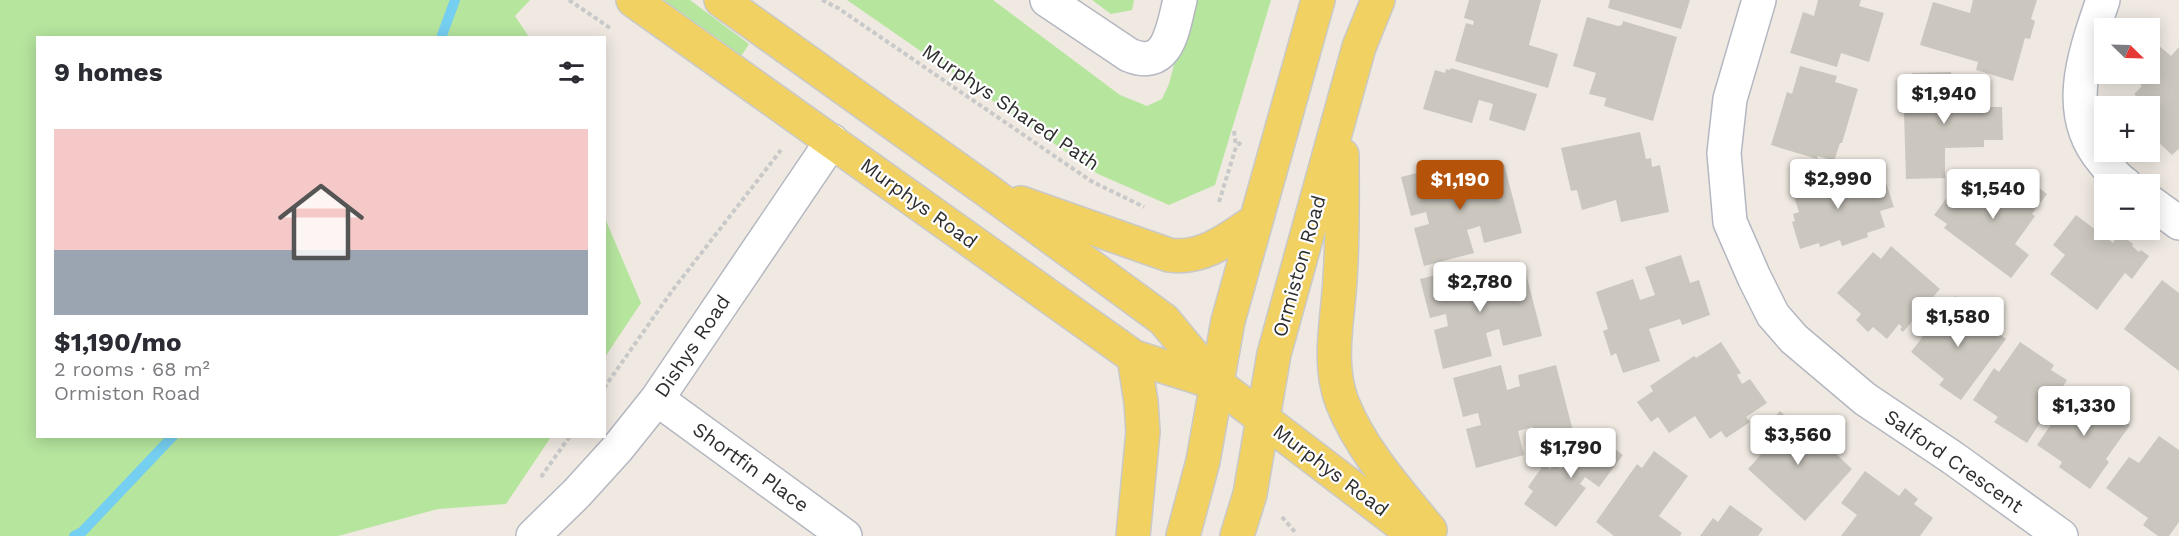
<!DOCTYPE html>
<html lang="en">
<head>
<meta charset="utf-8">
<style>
	:root { --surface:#fff; --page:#f7f7f7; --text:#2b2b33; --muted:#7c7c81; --line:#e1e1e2; --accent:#b45309 }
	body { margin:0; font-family:"Work Sans",sans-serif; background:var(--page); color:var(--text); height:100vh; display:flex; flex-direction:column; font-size:22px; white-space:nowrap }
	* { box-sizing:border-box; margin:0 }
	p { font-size:20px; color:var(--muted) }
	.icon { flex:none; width:33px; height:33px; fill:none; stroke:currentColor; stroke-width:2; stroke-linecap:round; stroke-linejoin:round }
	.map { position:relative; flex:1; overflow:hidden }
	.details { position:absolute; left:36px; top:36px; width:570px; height:402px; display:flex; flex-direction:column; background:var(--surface); border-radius:0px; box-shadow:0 3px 15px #0003 }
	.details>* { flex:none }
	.needle { width:39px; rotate:113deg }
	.tools { position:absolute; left:2094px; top:18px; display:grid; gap:12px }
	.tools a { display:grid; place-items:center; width:66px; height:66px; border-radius:0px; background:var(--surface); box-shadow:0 3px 15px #0003; font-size:30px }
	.price { position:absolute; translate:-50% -51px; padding:0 14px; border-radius:6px; background:#fff; color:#222; font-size:20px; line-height:39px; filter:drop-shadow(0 2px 3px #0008) }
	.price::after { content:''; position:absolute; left:50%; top:36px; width:18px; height:14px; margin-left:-9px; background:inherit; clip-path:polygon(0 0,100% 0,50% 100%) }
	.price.active { background:var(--accent); color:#fff }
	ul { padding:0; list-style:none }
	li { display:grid; align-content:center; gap:12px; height:318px; padding:0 18px }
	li+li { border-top:2px solid var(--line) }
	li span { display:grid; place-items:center; height:186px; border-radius:0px; color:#555 }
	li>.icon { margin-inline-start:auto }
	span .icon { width:108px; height:108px; fill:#fffc; stroke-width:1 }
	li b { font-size:26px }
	h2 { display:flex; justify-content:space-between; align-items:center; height:72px; padding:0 18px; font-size:26px }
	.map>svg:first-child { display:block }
	.green { fill:#b6e59e }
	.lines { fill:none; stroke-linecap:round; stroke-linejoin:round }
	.stream { stroke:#75cff0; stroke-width:10 }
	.building { fill:#cbc7bf }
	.minor-casing { stroke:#b4b7c1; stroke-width:36 }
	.major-casing { stroke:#c9c9c9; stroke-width:36 }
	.path { stroke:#c9c9c9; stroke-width:4; stroke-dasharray:4.5 3; stroke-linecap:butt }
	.minor { stroke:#fff; stroke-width:33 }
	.major { stroke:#f2d163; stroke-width:33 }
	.labels { text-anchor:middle; stroke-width:4.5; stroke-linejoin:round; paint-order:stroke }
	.street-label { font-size:20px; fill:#2e2e2e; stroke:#fff }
</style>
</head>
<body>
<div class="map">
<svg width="2179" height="536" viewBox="0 0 2179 536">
	<rect width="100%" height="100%" fill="#efe9e1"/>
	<path class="green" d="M0,0H530L515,16L529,37L38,38V436L551,437L506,504L438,509L338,536H0Z
		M661,0H690L749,44L740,58Z
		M847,0H993L1120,95L1147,106L1162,99L1169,84L1191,0H1271L1215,185L1169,205L1098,174Z
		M1092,0H1134L1132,10L1111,14Z
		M604,216L641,303L605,357H604Z"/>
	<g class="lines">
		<path class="stream" d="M441,38L455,0
			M74,536L82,532L173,436"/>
	</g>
	<path class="building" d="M1469,0H1541L1529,45L1558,54L1548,88L1455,61L1466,23L1473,25L1474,21L1464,18Z
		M1610,0H1690L1681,29L1608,8Z
		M1818,0H1861L1859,6L1884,13L1869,62L1841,53L1837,67L1790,53L1803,12L1814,16Z
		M1973,0H2037L2031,19L2035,21L2030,39L2025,38L2013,81L1976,70L1978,62L1920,45L1933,2L1970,13Z
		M1587,17L1618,26L1622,25L1623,21L1677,37L1653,121L1604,106L1606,98L1589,94L1596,73L1573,66Z
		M2157,44L2171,56L2179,47V149L2172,155L2154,138L2157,134L2150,127V122L2156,115L2134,94L2142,86L2129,74H2150V52Z
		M1800,66L1837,76L1835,82L1858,89L1842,143H1840L1834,161L1818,156L1817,159L1771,145L1787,92L1792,94Z
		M1451,68L1537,94L1525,131L1489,120L1493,104L1479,100L1472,123L1423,109L1435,70L1445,73L1446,69L1450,70Z
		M1951,72L1952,102L1983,101V107H2002L2003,140H1984V147L1945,148V178L1906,179L1904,113H1913L1912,73Z
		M1640,132L1646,159L1651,158L1652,167L1660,165L1669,212L1621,222L1616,200L1582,210L1577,190L1571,191L1561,148Z
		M1504,164L1522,233L1484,243L1480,226L1467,230L1474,253L1424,266L1414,228L1429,224L1426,212L1411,216L1401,177L1449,165L1455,188L1469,185L1466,174Z
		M1829,173L1832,184L1868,173L1873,188L1886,183L1894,207L1880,211L1885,227L1867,233L1868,237L1842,246L1840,240L1820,247L1819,243L1800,249L1792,222L1795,221L1793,214L1799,212L1790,185Z
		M1978,174L2002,192L2012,180L2019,185L2025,177L2047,194L2032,214L2035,216L2015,244L2029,255L2011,278L1944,228L1947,224L1934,215L1949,195L1958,201Z
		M2076,215L2113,243L2119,233L2133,244L2132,246L2139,252L2141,250L2149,256L2132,279L2125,273L2097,310L2050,274L2065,255L2053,245Z
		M1891,246L1940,289L1903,332L1900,329L1902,327L1899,324L1887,339L1873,327L1868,332L1856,320L1861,314L1837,293L1873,252L1881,259Z
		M1681,255L1690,283L1699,280L1710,315L1682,325L1680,319L1649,329L1660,361L1623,373L1616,353L1611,356L1603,331L1608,329L1596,292L1633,279L1640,300L1655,295L1645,267Z
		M1524,266L1542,336L1503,346L1499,329L1486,333L1492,356L1443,369L1434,330L1448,326L1446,314L1430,318L1420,279L1468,267L1474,291L1488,287L1485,277Z
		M2162,280L2179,293V371L2124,329Z
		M1955,296L1974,310L1971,314L2006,339L1961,400L1939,385L1944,379L1911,352L1933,323L1936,324Z
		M1721,342L1741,373L1737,375L1742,384L1750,379L1767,403L1746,417L1750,422L1726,438L1721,431L1710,439L1695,416L1669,433L1658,417L1651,422L1637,402L1653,391L1650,386L1694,356L1696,358Z
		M2020,342L2054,365L2051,370L2067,380L2027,443L1994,422L1998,417L1973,400L1994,368L1999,372Z
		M1501,365L1507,390L1520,386L1518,375L1556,365L1574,435L1537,444L1532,427L1518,431L1524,455L1476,468L1466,429L1481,425L1478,413L1463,417L1453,378Z
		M2083,387L2117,411L2114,415L2130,425L2106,459L2109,462L2090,489L2059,467L2062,462L2037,445L2058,414L2063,417Z
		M1780,411L1813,441L1820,433L1836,447L1833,451L1852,469L1805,521L1748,469L1765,450L1754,440Z
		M1591,431L1623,455L1599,487L1585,477L1580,484L1586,488L1556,527L1524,504L1533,491L1528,487L1544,464L1550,469L1554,464L1561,469Z
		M2159,436L2179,450V522L2169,536H2158L2143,525L2148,518L2106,488L2129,457L2139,463Z
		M1654,451L1688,476L1659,516L1682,533L1680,536H1614L1596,522L1637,464L1642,468Z
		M1865,471L1899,496L1905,488L1918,499L1914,504L1933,518L1920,536H1841L1857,515L1841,503Z
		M1730,505L1763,529L1758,536H1700L1713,518L1718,522Z"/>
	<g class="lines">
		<defs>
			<path id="minor" d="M1047,0L1129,55C1169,72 1173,27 1180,0
				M1759,0L1730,99L1724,153L1730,222L1754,277L1773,315L1794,339L1865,399L1953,458L2061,536
				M2103,0C2085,53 2062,113 2103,161C2110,170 2116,178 2125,184
				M2150,202L2179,223
				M657,399L845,536
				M533,536L577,493L617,449L657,399L832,141"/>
			<path id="major" d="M633,0L1134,357L1216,383
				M721,0L988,191L1164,320L1216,383L1416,536
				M1342,155C1342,196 1343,238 1340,279C1338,319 1327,362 1342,402C1361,450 1398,491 1430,530
				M1021,203L1169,255C1202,260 1229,239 1255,221
				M1133,536L1143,432L1141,402L1134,357
				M1183,536L1203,461L1228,321L1318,0
				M1237,536L1250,494L1274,354L1359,47L1378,0"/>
		</defs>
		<use href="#minor" class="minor-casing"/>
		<use href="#major" class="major-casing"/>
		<path class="path" d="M569,0L610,28
			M822,0L838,8L1091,181L1144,207
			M1234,131L1236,146
			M1219,202L1236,147L1241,142
			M604,388L672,291L781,150
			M541,477L570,436
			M1282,517L1295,532"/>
		<use href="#minor" class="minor"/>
		<use href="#major" class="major"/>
	</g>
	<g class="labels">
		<g class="street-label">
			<text transform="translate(1011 107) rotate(34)" y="7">Murphys Shared Path</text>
			<text transform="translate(919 203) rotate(36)" y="7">Murphys Road</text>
			<text transform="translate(1299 266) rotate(-74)" y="7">Ormiston Road</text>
			<text transform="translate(692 346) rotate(-56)" y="7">Dishys Road</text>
			<text transform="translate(1954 461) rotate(35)" y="7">Salford Crescent</text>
			<text transform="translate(751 467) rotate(36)" y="7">Shortfin Place</text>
			<text transform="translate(1331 470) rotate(37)" y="7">Murphys Road</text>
		</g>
	</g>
</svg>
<div class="tools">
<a><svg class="needle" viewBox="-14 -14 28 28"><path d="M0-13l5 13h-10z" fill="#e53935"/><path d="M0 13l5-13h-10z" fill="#7c7c81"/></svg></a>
<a>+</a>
<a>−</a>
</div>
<b class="price" style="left:1944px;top:125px">$1,940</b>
<b class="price" style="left:1838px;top:210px">$2,990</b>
<b class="price active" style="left:1460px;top:211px">$1,190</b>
<b class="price" style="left:1993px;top:220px">$1,540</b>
<b class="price" style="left:1480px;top:313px">$2,780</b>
<b class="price" style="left:1958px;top:348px">$1,580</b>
<b class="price" style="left:2084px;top:437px">$1,330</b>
<b class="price" style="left:1798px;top:466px">$3,560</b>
<b class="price" style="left:1571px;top:479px">$1,790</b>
<section class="details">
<h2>9 homes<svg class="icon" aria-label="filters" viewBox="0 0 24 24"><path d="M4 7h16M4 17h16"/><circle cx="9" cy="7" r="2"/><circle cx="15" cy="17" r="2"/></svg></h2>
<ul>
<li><span style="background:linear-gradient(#f6c9c9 65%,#9aa5b1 0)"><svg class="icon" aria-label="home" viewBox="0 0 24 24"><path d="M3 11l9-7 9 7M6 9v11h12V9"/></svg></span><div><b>$1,190/mo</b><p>2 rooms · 68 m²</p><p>Ormiston Road</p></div></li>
</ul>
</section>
</div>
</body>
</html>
